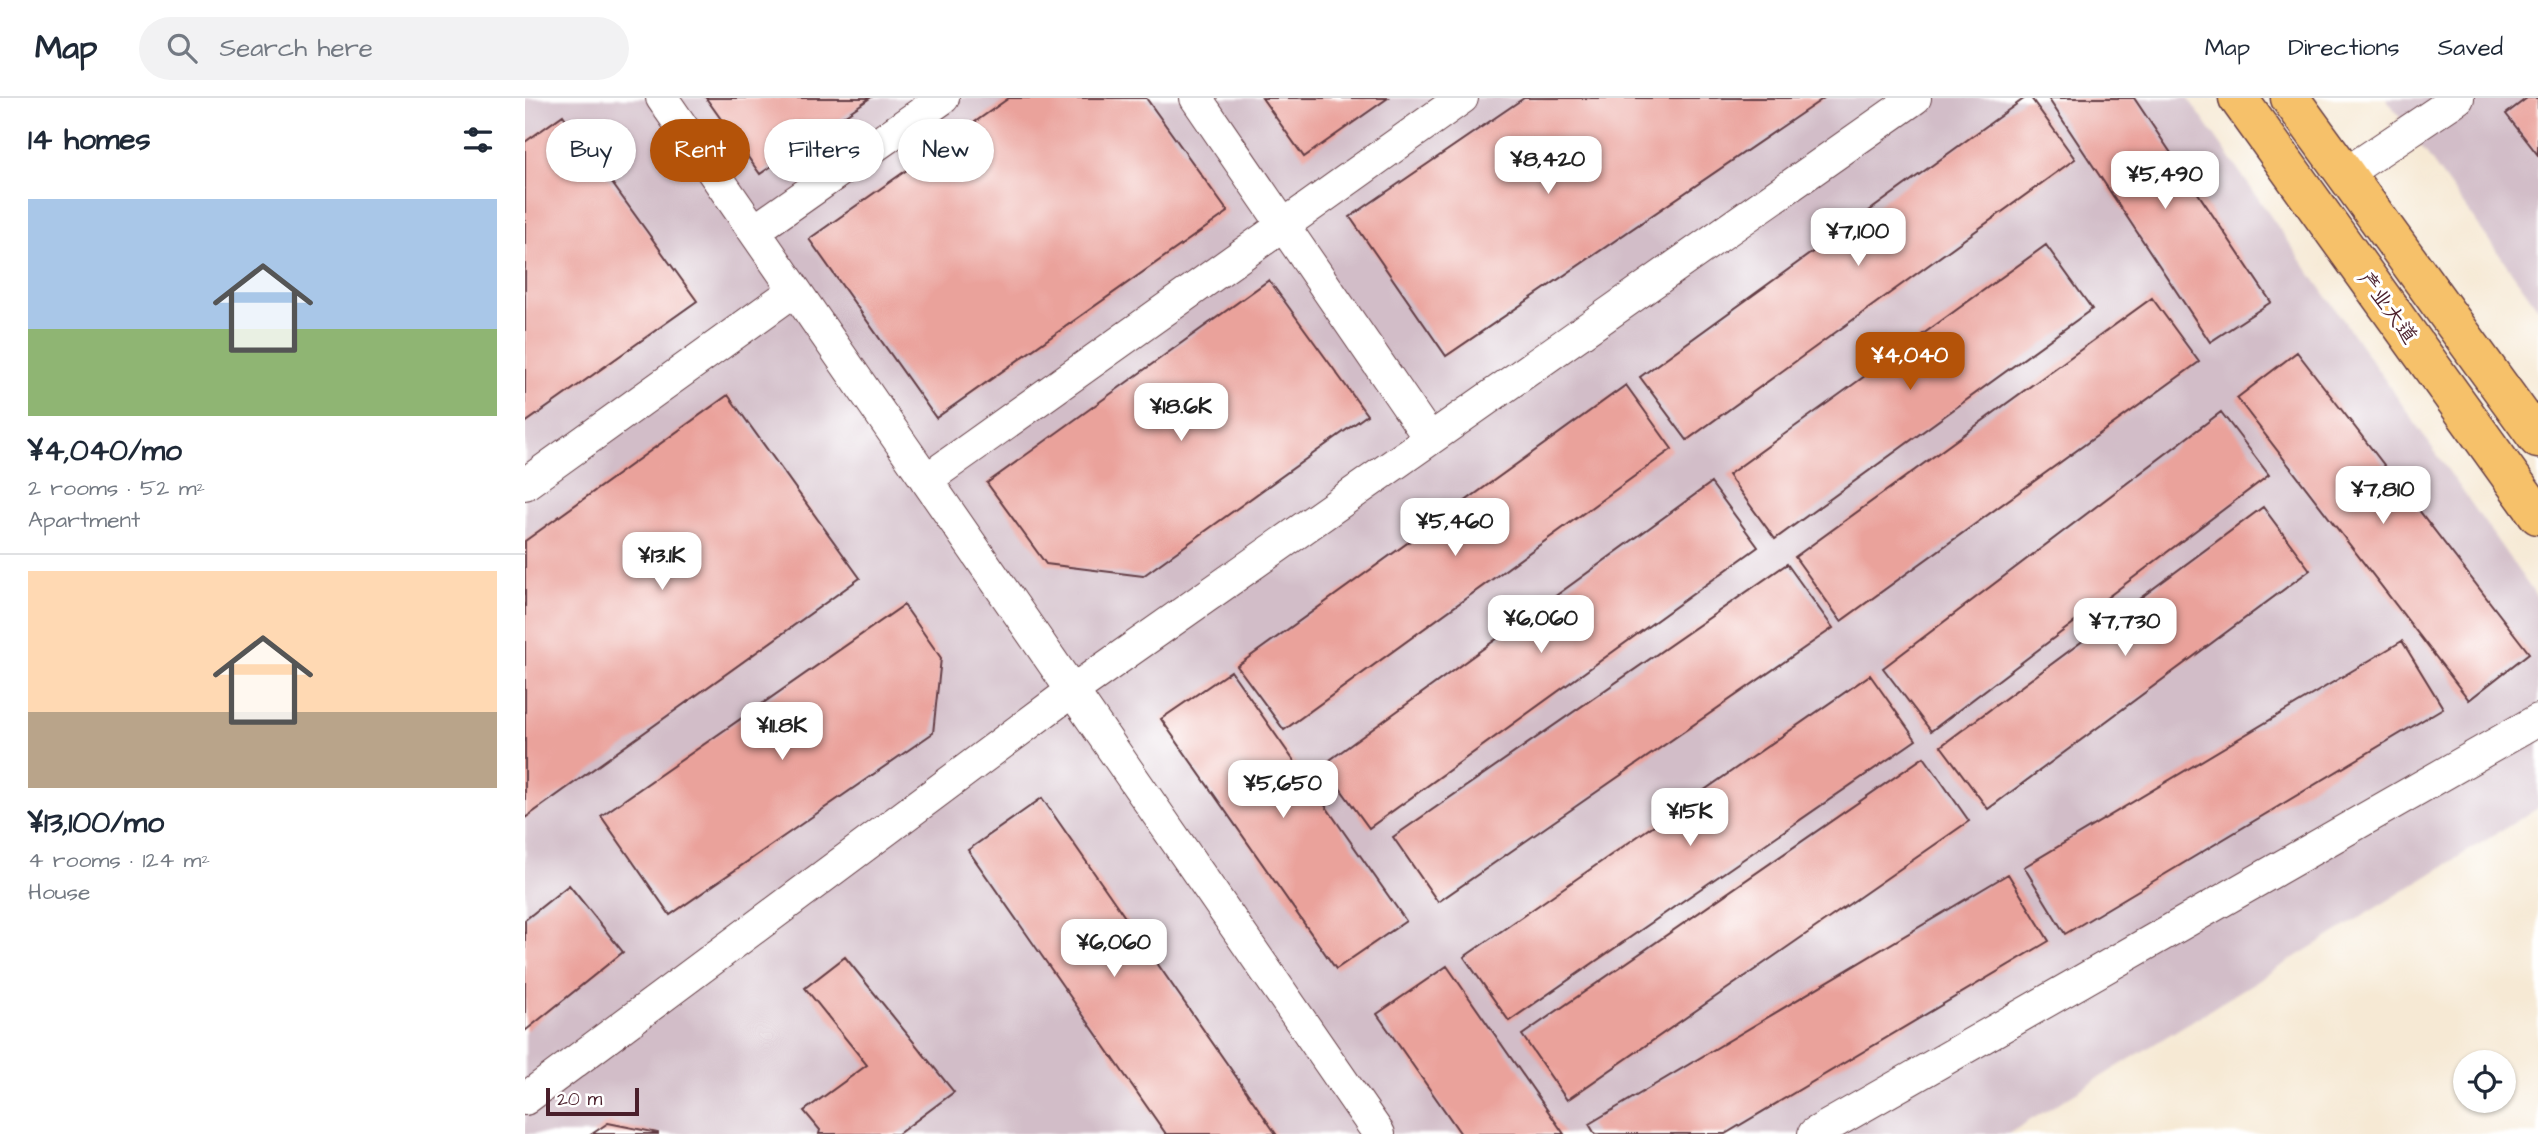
<!DOCTYPE html>
<html lang="en">
<head>
<meta charset="utf-8">
<style>
	:root { --surface:#fff; --page:#f2f2f3; --text:#1f2937; --muted:#747a83; --line:#e0e1e3; --accent:#b45309 }
	body { margin:0; font-family:"Architects Daughter","LXGW WenKai TC",sans-serif; background:var(--page); color:var(--text); height:100vh; display:flex; flex-direction:column; font-size:26px; white-space:nowrap }
	* { box-sizing:border-box; margin:0 }
	p { font-size:23px; color:var(--muted) }
	.icon { flex:none; width:38px; height:38px; fill:none; stroke:currentColor; stroke-width:2; stroke-linecap:round; stroke-linejoin:round }
	.map { position:relative; flex:1; overflow:hidden }
	.sheet { display:flex; flex-direction:column; background:var(--surface); width:525px }
	.sheet>* { flex:none }
	.hud { position:absolute; left:21px; top:21px; width:665px; height:63px; display:flex; gap:14px }
	.buttons { position:absolute; left:1928px; top:952px; display:grid; gap:14px }
	.buttons a { display:grid; place-items:center; width:63px; height:63px; border-radius:50%; background:var(--surface); box-shadow:0 2px 5px #0004; font-size:35px }
	.scale { position:absolute; left:21px; bottom:18px; width:93px; box-sizing:border-box; padding-left:7px; border:4px solid #4a1f2b; border-top:0; font-size:19px; line-height:24px; white-space:nowrap; color:#4a1f2b; -webkit-text-stroke:5px #fff; paint-order:stroke }
	.price { position:absolute; translate:-50% -60px; padding:0 16px; border-radius:14px; background:#fff; color:#222; font-size:23px; line-height:46px; filter:drop-shadow(0 2px 4px #0008) }
	.price::after { content:''; position:absolute; left:50%; top:42px; width:21px; height:16px; margin-left:-10px; background:inherit; clip-path:polygon(0 0,100% 0,50% 100%) }
	.price.active { background:var(--accent); color:#fff }
	ul { padding:0; list-style:none }
	li { display:grid; align-content:center; gap:14px; height:371px; padding:0 28px }
	li+li { border-top:2px solid var(--line) }
	li span { display:grid; place-items:center; height:217px; border-radius:0px; color:#555 }
	li>.icon { margin-inline-start:auto }
	span .icon { width:126px; height:126px; fill:#fffc; stroke-width:1 }
	li b { font-size:30px }
	h2 { display:flex; justify-content:space-between; align-items:center; height:84px; padding:0 28px; font-size:30px }
	.tag { padding:0 24px; border-radius:32px; background:var(--surface); box-shadow:0 2px 5px #0004; font-size:24px; line-height:63px }
	.tag.active { background:var(--accent); color:#fff }
	header { display:flex; align-items:center; gap:42px; box-sizing:border-box; height:98px; padding:0 35px; background:var(--surface); border-bottom:2px solid var(--line) }
	header strong { font-size:33px }
	nav { display:flex; gap:38px; margin-inline-start:auto; font-size:24px }
	.search { width:490px; height:63px; background:var(--page); display:flex; align-items:center; gap:18px; box-sizing:border-box; padding:0 24px; border-radius:38px; color:var(--muted); font-size:26px }
	main { display:flex; flex:1; min-height:0 }
	.map>svg:first-child { display:block }
	.industrial { fill:#d2bdc8 }
	.building { fill:#eaa29b }
	.lines { fill:none; stroke-linecap:round; stroke-linejoin:round }
	.street-casing { stroke:#643d44; stroke-width:34 }
	.primary-casing { stroke:#643d44; stroke-width:41 }
	.street { stroke:#fff; stroke-width:32 }
	.primary { stroke:#f6c16b; stroke-width:38 }
	.labels { text-anchor:middle; stroke-width:6; stroke-linejoin:round; paint-order:stroke }
	.street-label { font-size:21px; fill:#4a1f2b; stroke:#fff }
</style>
</head>
<body>
<header>
<strong>Map</strong>
<div class="search"><svg class="icon" aria-label="search" viewBox="0 0 24 24"><circle cx="10" cy="10" r="6"/><path d="M15 15l6 6"/></svg>Search here</div>
<nav><a>Map</a><a>Directions</a><a>Saved</a></nav>
</header>
<main>
<section class="sheet">
<h2>14 homes<svg class="icon" aria-label="filters" viewBox="0 0 24 24"><path d="M4 7h16M4 17h16"/><circle cx="9" cy="7" r="2"/><circle cx="15" cy="17" r="2"/></svg></h2>
<ul>
<li><span style="background:linear-gradient(#a9c7e8 60%,#8fb573 0)"><svg class="icon" aria-label="home" viewBox="0 0 24 24"><path d="M3 11l9-7 9 7M6 9v11h12V9"/></svg></span><div><b>¥4,040/mo</b><p>2 rooms · 52 m²</p><p>Apartment</p></div></li>
<li><span style="background:linear-gradient(#ffd9b3 65%,#b9a48a 0)"><svg class="icon" aria-label="home" viewBox="0 0 24 24"><path d="M3 11l9-7 9 7M6 9v11h12V9"/></svg></span><div><b>¥13,100/mo</b><p>4 rooms · 124 m²</p><p>House</p></div></li>
</ul>
</section>
<div class="map">
<svg width="2013" height="1036" viewBox="0 0 2013 1036">
	<rect width="100%" height="100%" fill="#fff"/>
	<filter id="ink" filterUnits="userSpaceOnUse"><feTurbulence type="fractalNoise" baseFrequency=".0143" numOctaves="2"/><feDisplacementMap in="SourceGraphic" scale="14" xChannelSelector="R" yChannelSelector="G"/><feConvolveMatrix kernelMatrix="1 2 1 2 8 2 1 2 1" color-interpolation-filters="sRGB"/></filter>
	<filter id="wash" filterUnits="userSpaceOnUse"><feTurbulence type="fractalNoise" baseFrequency=".00686" numOctaves="4" result="noise"/><feDisplacementMap in="SourceGraphic" scale="28" xChannelSelector="R" yChannelSelector="G"/><feGaussianBlur stdDeviation="1.57" result="paint"/><feColorMatrix in="noise" values="0 0 0 0 0 0 0 0 0 0 0 0 0 0 0 0 0 1.4 0 .05"/><feComposite in="paint" operator="in"/></filter>
	<g filter="url(#wash)">
		<rect width="100%" height="100%" fill="#f6e9d4"/>
		<path class="industrial" d="M0,0H1663L2013,501V710L1483,1036H0Z
			M1861,0H2013V210Z"/>
		<g id="blocks">
			<path class="building" d="M181,0H345L235,76Z
				M484,0H621L703,114L411,320L284,141Z
				M737,0H863L779,59Z
				M999,0H1299L921,258L825,119Z
				M1500,0H1506L1550,61L1162,342L1115,279Z
				M1523,0H1609L1746,204L1685,244Z
				M2002,0H2013V57L1981,16Z
				M38,17L172,203L0,325V44Z
				M1521,147L1567,211L1250,441L1203,377Z
				M744,182L842,317L618,478L521,466L462,385Z
				M1627,200L1674,264L1316,523L1270,459Z
				M1772,254L2004,555L1944,602L1712,300Z
				M1101,287L1147,351L759,632L712,568Z
				M203,297L335,480L0,720V443Z
				M1696,314L1744,377L1406,633L1358,570Z
				M1186,385L1233,449L844,730L798,667Z
				M1738,409L1785,472L1463,711L1416,648Z
				M1262,466L1308,530L913,804L868,739Z
				M379,507L416,560L408,635L145,817L76,718Z
				M1877,543L1918,610L1540,836L1499,769Z
				M706,573L881,823L811,871L636,621Z
				M1345,577L1391,642L984,923L939,859Z
				M1399,659L1444,723L1042,1002L997,937Z
				M517,700L751,1036H641L443,752Z
				M1483,776L1524,843L1200,1036H1070L1064,1026Z
				M44,787L98,854L0,933V822Z
				M320,859L429,994L373,1036H294L295,1032L279,1013L342,967L280,890Z
				M922,868L1039,1036H936L852,916Z
				M83,1025L133,1035V1036H67Z"/>
		</g>
	</g>
	<g filter="url(#ink)">
		<use href="#blocks" fill-opacity="0" stroke="#643d44" stroke-width="2"/>
		<g class="lines">
			<defs>
				<path id="street" d="M137,0L854,1036
					M671,0L905,341
					M1820,76L1933,0
					M229,133L418,0
					M401,382L937,0
					M0,386L270,192
					M0,1001L547,593L1390,0
					M1289,1036L2013,622"/>
				<path id="primary" d="M1713,0L2013,417
					M1765,0L2013,341"/>
			</defs>
			<use href="#street" class="street-casing"/>
			<use href="#primary" class="primary-casing"/>
			<use href="#street" class="street"/>
			<use href="#primary" class="primary"/>
		</g>
	</g>
	<g class="labels">
		<g class="street-label">
			<text transform="translate(1863 209) rotate(54)" y="7">产业大道</text>
		</g>
	</g>
</svg>
<div class="buttons">
<a><svg class="icon" aria-label="locate" viewBox="0 0 24 24"><circle cx="12" cy="12" r="6"/><path d="M12 2v4M12 18v4M2 12h4M18 12h4"/></svg></a>
</div>
<div class="scale">20 m</div>
<b class="price" style="left:1023px;top:98px">¥8,420</b>
<b class="price" style="left:1640px;top:113px">¥5,490</b>
<b class="price" style="left:1333px;top:170px">¥7,100</b>
<b class="price active" style="left:1385px;top:294px">¥4,040</b>
<b class="price" style="left:656px;top:345px">¥18.6K</b>
<b class="price" style="left:1858px;top:428px">¥7,810</b>
<b class="price" style="left:930px;top:460px">¥5,460</b>
<b class="price" style="left:137px;top:494px">¥13.1K</b>
<b class="price" style="left:1016px;top:557px">¥6,060</b>
<b class="price" style="left:1600px;top:560px">¥7,730</b>
<b class="price" style="left:257px;top:664px">¥11.8K</b>
<b class="price" style="left:758px;top:722px">¥5,650</b>
<b class="price" style="left:1165px;top:750px">¥15K</b>
<b class="price" style="left:589px;top:881px">¥6,060</b>
<div class="hud">
<a class="tag">Buy</a>
<a class="tag active">Rent</a>
<a class="tag">Filters</a>
<a class="tag">New</a>
</div>
</div>
</main>
</body>
</html>
